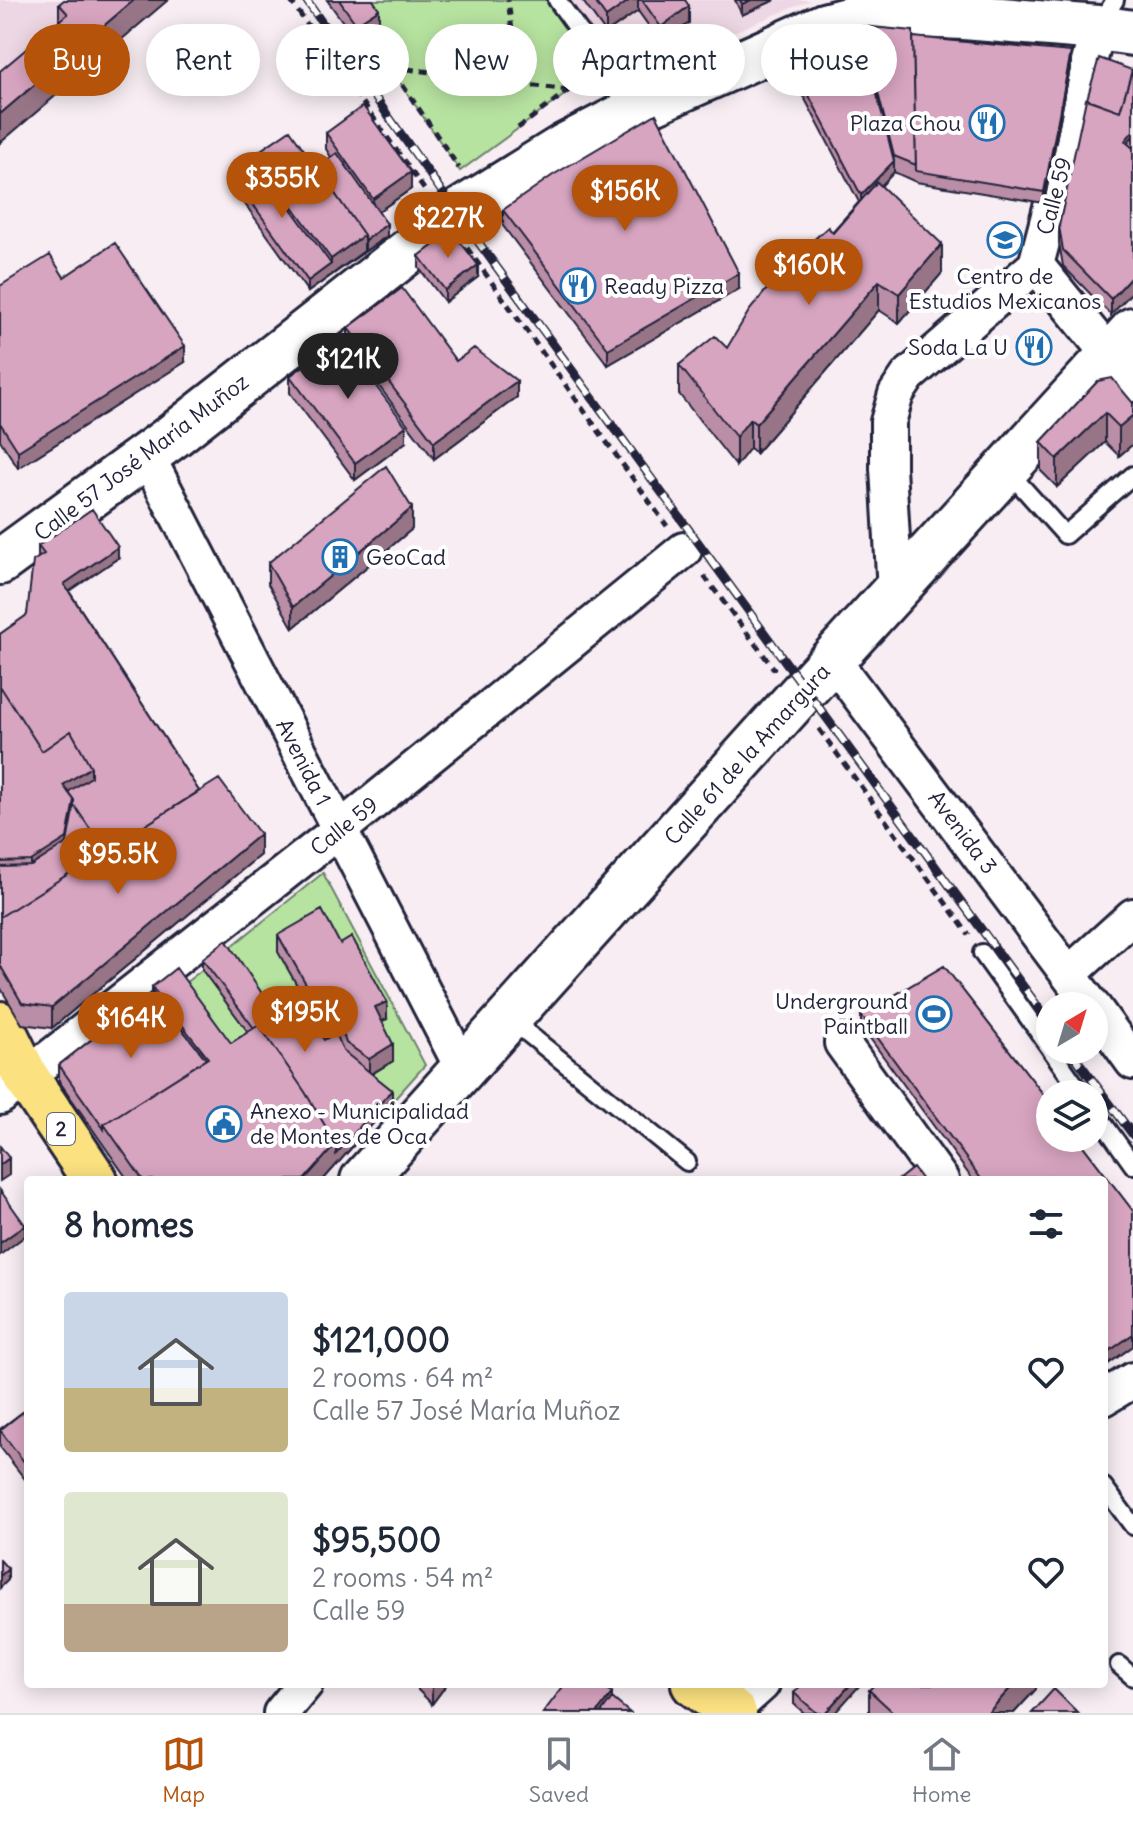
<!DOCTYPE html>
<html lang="en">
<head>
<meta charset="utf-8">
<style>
	:root { --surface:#fff; --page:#f2f2f3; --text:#1f2937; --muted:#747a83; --line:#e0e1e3; --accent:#b45309 }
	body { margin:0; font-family:Delius,sans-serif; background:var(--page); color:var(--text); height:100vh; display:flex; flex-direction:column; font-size:30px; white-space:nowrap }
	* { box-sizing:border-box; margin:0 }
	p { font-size:26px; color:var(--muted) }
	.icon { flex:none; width:44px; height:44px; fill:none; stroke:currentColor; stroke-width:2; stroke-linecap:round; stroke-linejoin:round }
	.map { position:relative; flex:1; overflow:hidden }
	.panel { position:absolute; left:24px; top:1176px; width:1084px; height:512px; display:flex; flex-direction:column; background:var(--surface); border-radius:8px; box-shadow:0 4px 20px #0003 }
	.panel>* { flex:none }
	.top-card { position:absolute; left:24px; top:24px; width:1086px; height:72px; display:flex; gap:16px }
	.needle { width:52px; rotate:38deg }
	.buttons { position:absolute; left:1036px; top:992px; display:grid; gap:16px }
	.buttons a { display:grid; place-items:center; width:72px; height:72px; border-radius:50%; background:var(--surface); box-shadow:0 4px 20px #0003; font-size:40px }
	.price { position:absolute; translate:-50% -68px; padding:0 18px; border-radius:28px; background:var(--accent); color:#fff; font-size:26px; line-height:52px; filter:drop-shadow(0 2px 4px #0008) }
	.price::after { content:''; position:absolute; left:50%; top:48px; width:24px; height:18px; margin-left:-12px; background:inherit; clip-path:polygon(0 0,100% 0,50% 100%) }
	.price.selected { background:#222; color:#fff }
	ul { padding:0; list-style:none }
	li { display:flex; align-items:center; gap:24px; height:200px; padding:0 40px }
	li span { display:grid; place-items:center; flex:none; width:224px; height:160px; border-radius:8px; color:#555 }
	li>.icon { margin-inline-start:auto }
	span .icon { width:96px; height:96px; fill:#fffc; stroke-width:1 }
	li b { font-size:34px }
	h2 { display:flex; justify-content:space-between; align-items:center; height:96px; padding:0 40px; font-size:34px }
	.tag { padding:0 28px; border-radius:36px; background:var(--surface); box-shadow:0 4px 20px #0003; font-size:28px; line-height:72px }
	.tag.selected { background:var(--accent); color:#fff }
	.menu { display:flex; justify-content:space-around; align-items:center; height:112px; border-top:2px solid var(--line); background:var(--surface); font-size:22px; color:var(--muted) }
	.menu a { display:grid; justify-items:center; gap:4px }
	.menu .selected { color:var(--accent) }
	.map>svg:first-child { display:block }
	.built { fill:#eed7e4 }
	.green { fill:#b7e3a0; stroke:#6c826e; stroke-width:2; fill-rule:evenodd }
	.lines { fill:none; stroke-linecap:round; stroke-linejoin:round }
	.lane-casing { stroke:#22223b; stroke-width:22 }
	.street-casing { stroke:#22223b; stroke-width:40 }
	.secondary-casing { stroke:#22223b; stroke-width:50 }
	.highway-casing { stroke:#22223b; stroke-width:50 }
	.path { stroke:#22223b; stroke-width:5; stroke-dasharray:8 6; stroke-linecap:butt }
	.lane { stroke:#fff; stroke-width:16 }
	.street { stroke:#fff; stroke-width:34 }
	.secondary { stroke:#fff; stroke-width:44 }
	.highway { stroke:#fbe180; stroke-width:44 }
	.rail-casing { stroke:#22223b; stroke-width:9 }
	.rail { stroke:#fff; stroke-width:6; stroke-dasharray:18; stroke-linecap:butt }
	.wall { fill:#ba8ea6; stroke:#22223b; stroke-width:2 }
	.shaded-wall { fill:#977487; stroke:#22223b; stroke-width:2 }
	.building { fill:#d8a5c1; stroke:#22223b; stroke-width:2 }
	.labels { text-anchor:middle; stroke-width:8; stroke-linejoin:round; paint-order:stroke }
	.shield { fill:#fff; stroke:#646476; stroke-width:2 }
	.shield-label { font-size:20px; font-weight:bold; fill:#22223b }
	.poi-label { font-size:22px; fill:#22223b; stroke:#fff; text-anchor:end }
	.street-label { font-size:22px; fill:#22223b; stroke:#fff }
</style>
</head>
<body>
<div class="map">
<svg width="1133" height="1713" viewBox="0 0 1133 1713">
	<rect width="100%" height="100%" fill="#f7edf3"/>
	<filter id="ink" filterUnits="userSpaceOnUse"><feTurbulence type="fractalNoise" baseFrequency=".0125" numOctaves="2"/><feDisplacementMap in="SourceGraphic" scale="16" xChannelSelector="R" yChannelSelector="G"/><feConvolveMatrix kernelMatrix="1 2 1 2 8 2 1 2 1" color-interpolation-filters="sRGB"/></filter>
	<g filter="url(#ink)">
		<path class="built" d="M0,0H167L0,141Z
			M344,0H811L634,73H617L600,69L460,171Z"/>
		<path class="green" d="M344,0H549L600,69L460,171Z
			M323,873L425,1065L392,1102L358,1071L286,1040L226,951ZM279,952L387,1018L375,1024L346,1060L338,1035L329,1040Z
			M202,970L259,1046L231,1064L176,990Z"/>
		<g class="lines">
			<defs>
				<path id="lane" d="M557,0L595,53L631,112
					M1099,26L1115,0
					M1007,470L1065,535L1133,475
					M982,953L1050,1048
					M510,1019L687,1162
					M1051,1050L1082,1094
					M1094,1110L1133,1165
					M1104,1487L1133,1526
					M1119,1665L1133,1677"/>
				<path id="street" d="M1036,265L1133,384
					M147,456L463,1069
					M895,592L888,468V422L896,394L908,376L1036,265L1098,28
					M832,659L1092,1006
					M1069,974L1133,916
					M1094,1008L1133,1062
					M842,1043L941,1180
					M0,1097L339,830L684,550
					M1104,1398L1133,1380
					M732,1711L762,1684
					M281,1713L305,1684"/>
				<path id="secondary" d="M0,562L173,436L457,213L565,146L631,112L824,26L862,16L916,15L964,17L1098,28L1133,33
					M363,1180L797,698L1133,330"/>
				<path id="highway" d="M0,1024L26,1077L95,1180
					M694,1684L734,1713"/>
			</defs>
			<use href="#lane" class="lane-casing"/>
			<use href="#street" class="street-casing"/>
			<use href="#secondary" class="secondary-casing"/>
			<use href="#highway" class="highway-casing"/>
			<path class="path" d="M290,0L426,192
				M363,27L459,168
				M393,67L519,84L508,0
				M519,84L569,90L586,78
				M518,128L569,90
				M467,248L667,526
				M704,576L775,670
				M819,729L969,935"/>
			<use href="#lane" class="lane"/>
			<use href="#street" class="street"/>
			<use href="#secondary" class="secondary"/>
			<use href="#highway" class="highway"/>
			<defs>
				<path id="rail" d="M306,0L457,213L1050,1023
					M1070,1050L1133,1135"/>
			</defs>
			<use href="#rail" class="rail-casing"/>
			<use href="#rail" class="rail"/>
		</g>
		<path class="wall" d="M168,0L59,22V4Z
			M327,0H373L379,25L356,40Z
			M582,0H685L689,23L661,43L638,11L606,33Z
			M735,0H775L742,15Z
			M861,26L913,37L1071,63L1044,203L916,182L894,172L881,186L942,273L899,323L879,310L756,453L750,448L736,466L679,394V365L727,348L859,202L794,78V67L861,32Z
			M1132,70L1111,315L1063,266L1059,243V226L1087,99Z
			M326,133L411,189L378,212L387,236L308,292L232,186V175L255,159V154L317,168L331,157L326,149Z
			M503,210L739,289L608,365L503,226Z
			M419,256L478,277L445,302L419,268Z
			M0,286L185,362L18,468L0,440Z
			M348,328L456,361L517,397L434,459L348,345Z
			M290,376L406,442L355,480L290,393Z
			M1098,381L1133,403V444L1119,456L1105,442L1057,487L1041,471V442Z
			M412,529L293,628L268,584V563Z
			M38,546L118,558L69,591L199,791L260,855L52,1028L22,1024L0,987V634L27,615L38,557Z
			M278,935L340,944L387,1019L382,1021L393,1061L372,1074L392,1102L323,1180H128L59,1081V1065L152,992V987L231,1043L248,1032L202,970V959L286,1029L324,1040L327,1038L278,952Z
			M944,966L1050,1103V1138H1077L1133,1211V1346L1108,1364L1104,1358V1180H973L861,1026V1015Z
			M28,1408V1483L0,1447V1429Z
			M418,1684H447L432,1704L418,1690Z
			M1036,1684V1689L1014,1713H869V1690Z
			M794,1693L835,1713H804L794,1704Z"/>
		<path class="shaded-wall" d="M134,0H168L0,143V114Z
			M630,0H638V11L606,33V17Z
			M751,0H775L742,15V4Z
			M689,6V23L661,43V27Z
			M379,9V25L356,40V24Z
			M1071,52V63L1044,203V192Z
			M1133,131V147L1125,141Z
			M894,161V172L861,207V195Z
			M411,172V189L373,215V199Z
			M387,224V236L365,251V240Z
			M364,235V251L308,292V281L331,264V259Z
			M942,244V273L899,323V294Z
			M478,265V277L445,302V290Z
			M739,273V289L608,365V349Z
			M1133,275V291L1111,315V299Z
			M879,281V310L756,453V424Z
			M185,346V362L18,468V451Z
			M517,381V397L434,459V442Z
			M1105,413V442L1057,487V459Z
			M1133,415V444L1119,456V427Z
			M750,419V448L736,466V437Z
			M406,426V442L355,480V463Z
			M412,508V529L293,628V607Z
			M118,547V558L64,595V584Z
			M91,767V788L69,803L63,785Z
			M74,800L67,859L31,882V861Z
			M260,834V855L52,1028V1007Z
			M387,1002V1019L375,1024V1007Z
			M338,1018V1035L329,1041V1024Z
			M393,1044V1061L369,1075V1059Z
			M392,1090V1102L323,1180H304L336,1144Z
			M9,1158V1175L0,1181V1165Z
			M25,1225V1236L0,1255V1243Z
			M1133,1334V1346L1108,1364V1352Z
			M8,1569V1580L0,1588V1576Z
			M434,1684H447L432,1704V1687Z
			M851,1684H861L835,1713H825Z
			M1014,1684H1036V1689L1014,1713H988Z
			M612,1693V1710L609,1713H597Z"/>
		<path class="building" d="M64,0H134L0,114V71L68,14L59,4Z
			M339,0H373L379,9L356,24Z
			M594,0H630L606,17Z
			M642,0H685L689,6L661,27Z
			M740,0H751L742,4Z
			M861,26L913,31L916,165L894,156Z
			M861,32L894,161L861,195L794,67Z
			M913,37L1071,52L1044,192L916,171Z
			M1099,58L1132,70L1120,111L1087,99Z
			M1133,68V131L1125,141L1133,148V275L1111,299L1063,250L1059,226L1086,99L1120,111Z
			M363,106L411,172L373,199L326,133Z
			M656,114L739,273L608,349L503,210L553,175Z
			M290,130L364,235L331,259L255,154Z
			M1133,136V148L1127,143Z
			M337,153L387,224L365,240L364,235L317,168Z
			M255,159L331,264L308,281L232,175Z
			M877,182L942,244L899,294L879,281L756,424L750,419L736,437L679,365L715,336L727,348L749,311L789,262L828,227L833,233Z
			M452,231L478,265L445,290L419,256Z
			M115,243L185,346L18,451L0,423V286L50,255L64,277Z
			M402,288L456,361L474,348L517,381L434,442L348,328Z
			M340,339L406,426L355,463L290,376Z
			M1112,378L1133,403V415L1119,427L1105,413L1057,459L1041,442L1098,381Z
			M386,466L412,508L293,607L268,563Z
			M92,509L118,547L64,584L199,791L105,851L74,805V800L68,792L91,777V767L71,731L42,751L0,686V634L27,615L33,561L44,554L38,546Z
			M0,686L42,751L71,731L91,767L63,785L74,800L67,838L31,861L0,862Z
			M219,779L260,834L52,1007L22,1003L0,965V917Z
			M74,805L105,851L0,917V867L31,866L67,843Z
			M322,910L340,944L352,937L387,1002L375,1007L393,1044L369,1059L346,1043L338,1018L329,1024L278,935Z
			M226,940L286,1029L308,1015L324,1040L336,1033L343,1051L392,1090L336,1154V1144L305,1092L259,1025L254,1028L202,959Z
			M944,966L1050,1103V1138H1077L1133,1211V1334L1108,1352L1104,1347V1180H982L861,1015Z
			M176,968L231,1043L259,1025L305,1092L336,1144L304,1180H143L104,1124L208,1058L152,987Z
			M152,992L206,1059L104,1124V1129L59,1065Z
			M0,1146L9,1158L0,1165Z
			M913,1168L922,1180H898Z
			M0,1190L25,1225L0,1243Z
			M28,1408V1467L0,1430Z
			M0,1560L8,1569L0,1576Z
			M565,1684H600L612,1693L597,1713H543Z
			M802,1684H851L825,1713H817L794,1693Z
			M875,1684H1014L988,1713H894L869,1690Z
			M1054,1689L1078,1713H1032Z
			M612,1698L630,1713H601Z"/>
	</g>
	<defs>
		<symbol id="restaurant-ring" viewBox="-11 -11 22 22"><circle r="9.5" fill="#fff" stroke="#1f6fb2" stroke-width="1.5"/><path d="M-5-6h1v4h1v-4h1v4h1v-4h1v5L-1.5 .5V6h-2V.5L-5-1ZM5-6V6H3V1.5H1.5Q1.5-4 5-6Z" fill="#1f6fb2"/></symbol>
		<symbol id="university-ring" viewBox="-11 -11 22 22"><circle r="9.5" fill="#fff" stroke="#1f6fb2" stroke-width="1.5"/><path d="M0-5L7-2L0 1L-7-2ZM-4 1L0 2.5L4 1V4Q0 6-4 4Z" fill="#1f6fb2"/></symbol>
		<symbol id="building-ring" viewBox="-11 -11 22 22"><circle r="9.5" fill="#fff" stroke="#1f6fb2" stroke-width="1.5"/><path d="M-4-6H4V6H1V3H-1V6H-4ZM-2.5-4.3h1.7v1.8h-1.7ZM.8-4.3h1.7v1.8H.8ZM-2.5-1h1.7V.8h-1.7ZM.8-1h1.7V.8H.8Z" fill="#1f6fb2"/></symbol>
		<symbol id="stadium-ring" viewBox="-11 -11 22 22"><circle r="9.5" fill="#fff" stroke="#1f6fb2" stroke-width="1.5"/><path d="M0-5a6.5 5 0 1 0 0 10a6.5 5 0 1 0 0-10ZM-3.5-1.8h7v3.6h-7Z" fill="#1f6fb2"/></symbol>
		<symbol id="civic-ring" viewBox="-11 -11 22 22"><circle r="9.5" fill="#fff" stroke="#1f6fb2" stroke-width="1.5"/><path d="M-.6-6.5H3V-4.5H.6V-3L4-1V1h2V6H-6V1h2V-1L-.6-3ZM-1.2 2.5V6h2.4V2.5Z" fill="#1f6fb2"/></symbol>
	</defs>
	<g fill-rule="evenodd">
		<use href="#restaurant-ring" x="967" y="103" width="40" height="40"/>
		<use href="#university-ring" x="985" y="220" width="40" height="40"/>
		<use href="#restaurant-ring" x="558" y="266" width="40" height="40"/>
		<use href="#restaurant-ring" x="1014" y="327" width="40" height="40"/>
		<use href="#building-ring" x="320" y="537" width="40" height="40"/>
		<use href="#stadium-ring" x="914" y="994" width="40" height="40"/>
		<use href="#civic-ring" x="204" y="1104" width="40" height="40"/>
	</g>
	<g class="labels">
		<rect class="shield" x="47" y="1113" width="28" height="32" rx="6"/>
		<g class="shield-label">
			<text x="61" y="1136">2</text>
		</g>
		<g class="poi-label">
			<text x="961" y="131">Plaza Chou</text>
			<text x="1005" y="284" text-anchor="middle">Centro de<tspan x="1005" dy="25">Estudios Mexicanos</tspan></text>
			<text x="604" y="294" text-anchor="start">Ready Pizza</text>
			<text x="1008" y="355">Soda La U</text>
			<text x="366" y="565" text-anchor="start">GeoCad</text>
			<text x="908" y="1009">Underground<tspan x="908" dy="25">Paintball</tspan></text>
			<text x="250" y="1119" text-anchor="start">Anexo - Municipalidad<tspan x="250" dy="25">de Montes de Oca</tspan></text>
		</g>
		<g class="street-label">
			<text transform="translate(1054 196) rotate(-75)" y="8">Calle 59</text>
			<text transform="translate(141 457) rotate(-37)" y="8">Calle 57 José María Muñoz</text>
			<text transform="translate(747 754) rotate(-48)" y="8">Calle 61 de la Amargura</text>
			<text transform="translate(304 762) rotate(63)" y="8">Avenida 1</text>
			<text transform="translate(344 826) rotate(-39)" y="8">Calle 59</text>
			<text transform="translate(963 832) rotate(53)" y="8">Avenida 3</text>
		</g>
	</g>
</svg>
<div class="buttons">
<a><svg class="needle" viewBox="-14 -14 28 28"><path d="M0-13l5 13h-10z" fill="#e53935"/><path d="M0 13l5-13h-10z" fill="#747a83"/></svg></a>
<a><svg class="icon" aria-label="layers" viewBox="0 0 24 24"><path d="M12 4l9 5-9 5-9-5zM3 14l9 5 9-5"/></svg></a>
</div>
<b class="price" style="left:282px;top:220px">$355K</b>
<b class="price" style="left:625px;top:233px">$156K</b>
<b class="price" style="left:448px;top:260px">$227K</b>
<b class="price" style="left:809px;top:307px">$160K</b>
<b class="price selected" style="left:348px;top:401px">$121K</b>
<b class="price" style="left:118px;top:896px">$95.5K</b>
<b class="price" style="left:305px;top:1054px">$195K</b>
<b class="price" style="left:131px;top:1060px">$164K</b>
<div class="top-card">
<a class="tag selected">Buy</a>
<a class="tag">Rent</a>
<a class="tag">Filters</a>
<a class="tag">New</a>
<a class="tag">Apartment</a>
<a class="tag">House</a>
</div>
<section class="panel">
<h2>8 homes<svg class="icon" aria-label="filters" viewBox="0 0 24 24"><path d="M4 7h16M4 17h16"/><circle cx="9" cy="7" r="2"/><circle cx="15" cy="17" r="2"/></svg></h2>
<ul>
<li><span style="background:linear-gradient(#c9d6e8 60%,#c2b280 0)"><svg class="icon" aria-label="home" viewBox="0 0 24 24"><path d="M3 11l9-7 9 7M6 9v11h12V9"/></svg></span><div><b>$121,000</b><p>2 rooms · 64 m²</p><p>Calle 57 José María Muñoz</p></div><svg class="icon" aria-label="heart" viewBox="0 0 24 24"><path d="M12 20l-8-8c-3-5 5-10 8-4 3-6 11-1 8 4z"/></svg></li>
<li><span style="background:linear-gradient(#dfe7d0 70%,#b9a48a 0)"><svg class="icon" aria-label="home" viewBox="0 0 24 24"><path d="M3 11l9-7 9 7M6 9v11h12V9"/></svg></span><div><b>$95,500</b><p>2 rooms · 54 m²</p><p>Calle 59</p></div><svg class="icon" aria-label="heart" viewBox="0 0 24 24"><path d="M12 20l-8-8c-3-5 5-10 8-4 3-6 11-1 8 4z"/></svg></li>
</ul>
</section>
</div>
<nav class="menu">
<a class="selected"><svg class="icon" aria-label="map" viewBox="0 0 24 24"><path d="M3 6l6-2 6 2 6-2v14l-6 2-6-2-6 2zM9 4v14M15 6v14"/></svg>Map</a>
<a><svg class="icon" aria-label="saved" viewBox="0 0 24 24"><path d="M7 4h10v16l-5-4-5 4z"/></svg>Saved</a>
<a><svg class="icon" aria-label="home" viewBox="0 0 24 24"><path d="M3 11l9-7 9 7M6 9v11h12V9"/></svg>Home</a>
</nav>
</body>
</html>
